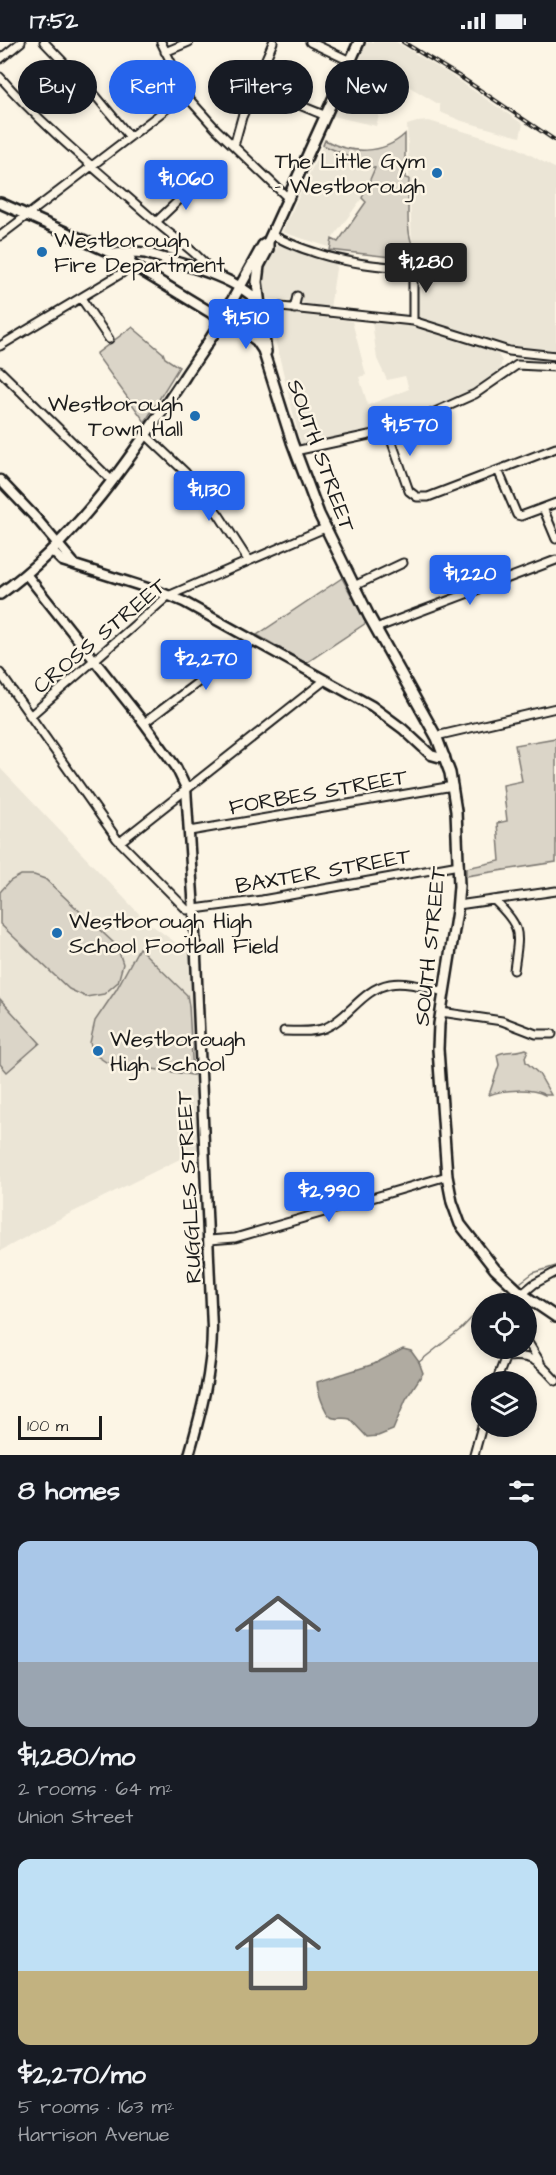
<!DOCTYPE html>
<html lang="en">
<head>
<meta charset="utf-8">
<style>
	:root { --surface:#171b24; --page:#242831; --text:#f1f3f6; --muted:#9ea1a6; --accent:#2563eb }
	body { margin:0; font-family:"Architects Daughter",sans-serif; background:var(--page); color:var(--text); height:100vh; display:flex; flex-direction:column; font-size:22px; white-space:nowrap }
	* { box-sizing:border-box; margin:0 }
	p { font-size:20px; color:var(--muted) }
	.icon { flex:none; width:33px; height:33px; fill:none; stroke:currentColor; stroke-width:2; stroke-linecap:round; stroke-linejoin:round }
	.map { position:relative; height:1413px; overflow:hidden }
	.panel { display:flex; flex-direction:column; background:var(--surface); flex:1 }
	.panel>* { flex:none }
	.top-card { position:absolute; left:18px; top:18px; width:520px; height:54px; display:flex; gap:12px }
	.tools { position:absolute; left:471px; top:1251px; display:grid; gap:12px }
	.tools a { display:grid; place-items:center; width:66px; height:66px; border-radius:50%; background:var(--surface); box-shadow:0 3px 9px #0003; font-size:30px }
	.scale { position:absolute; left:18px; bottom:15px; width:84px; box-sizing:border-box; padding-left:6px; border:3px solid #1c1c1c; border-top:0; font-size:16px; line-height:21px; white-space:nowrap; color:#1c1c1c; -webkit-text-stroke:4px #fcf5e5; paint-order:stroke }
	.price { position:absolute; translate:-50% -51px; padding:0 14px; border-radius:6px; background:var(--accent); color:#fff; font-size:20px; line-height:39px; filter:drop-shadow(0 2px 3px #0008) }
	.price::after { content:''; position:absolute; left:50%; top:36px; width:18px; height:14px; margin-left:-9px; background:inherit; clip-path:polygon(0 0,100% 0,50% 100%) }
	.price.on { background:#222; color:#fff }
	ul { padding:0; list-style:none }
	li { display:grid; align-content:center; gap:12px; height:318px; padding:0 18px }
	li span { display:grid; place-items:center; height:186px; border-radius:12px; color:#555 }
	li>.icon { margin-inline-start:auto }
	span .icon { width:108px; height:108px; fill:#fffc; stroke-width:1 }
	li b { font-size:26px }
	h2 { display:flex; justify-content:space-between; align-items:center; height:72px; padding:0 18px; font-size:26px }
	.tag { padding:0 21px; border-radius:27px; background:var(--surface); box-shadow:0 3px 9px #0003; font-size:21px; line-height:54px }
	.tag.on { background:var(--accent); color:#fff }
	.status { display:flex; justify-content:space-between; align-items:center; height:42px; padding:0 30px; background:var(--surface); direction:ltr }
	.status svg { height:16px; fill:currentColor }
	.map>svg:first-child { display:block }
	.built { fill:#ebe5d6 }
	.green { fill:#dbd5c8; stroke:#7c7872; stroke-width:1.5 }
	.water { fill:#b0aba1; stroke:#75726c; stroke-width:1.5 }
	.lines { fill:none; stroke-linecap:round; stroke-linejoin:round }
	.stream { stroke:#75726c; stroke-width:1.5 }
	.minor-casing { stroke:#1c1c1c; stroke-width:11 }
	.tertiary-casing { stroke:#1c1c1c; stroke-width:13 }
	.secondary-casing { stroke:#1c1c1c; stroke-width:14 }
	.minor { stroke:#fcf5e5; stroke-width:7 }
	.tertiary { stroke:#fcf5e5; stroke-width:8 }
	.secondary { stroke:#fcf5e5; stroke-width:9 }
	.rail-casing { stroke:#1c1c1c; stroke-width:4 }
	.rail { stroke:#fcf5e5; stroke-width:1.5; stroke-dasharray:4.5; stroke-linecap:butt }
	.poi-dot { fill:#1f6fb2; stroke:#fcf5e5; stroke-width:2 }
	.labels { text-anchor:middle; stroke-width:5; stroke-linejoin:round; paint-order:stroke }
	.poi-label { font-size:22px; fill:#1c1c1c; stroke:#fcf5e5; text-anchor:start }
	.street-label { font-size:22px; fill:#1c1c1c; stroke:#fcf5e5 }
</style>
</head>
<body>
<div class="status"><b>17:52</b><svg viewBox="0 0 49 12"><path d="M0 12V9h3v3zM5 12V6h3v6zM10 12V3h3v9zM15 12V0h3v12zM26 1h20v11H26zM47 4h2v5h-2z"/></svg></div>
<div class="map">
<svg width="556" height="1413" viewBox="0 0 556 1413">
	<rect width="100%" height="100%" fill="#fcf5e5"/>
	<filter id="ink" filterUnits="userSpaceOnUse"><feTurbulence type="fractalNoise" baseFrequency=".0167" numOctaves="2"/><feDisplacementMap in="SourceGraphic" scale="12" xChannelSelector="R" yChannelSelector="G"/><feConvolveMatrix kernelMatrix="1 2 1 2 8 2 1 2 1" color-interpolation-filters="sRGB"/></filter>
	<g filter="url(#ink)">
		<path class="built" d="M366,0H396L449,32L523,82L520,95L462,79L440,70V63L403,41L390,36L376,84L333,74L350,32L360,18Z
			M429,79L516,105L556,127V314L509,309L413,279V226L407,83L417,80Z
			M323,103L375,125L365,152L332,197L329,205L282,190Z
			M275,202L317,216L337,220L330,266L266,256L262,243L263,233Z
			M283,271L352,279L366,333L359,335L368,363L409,347L405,334L387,338L377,317L372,280L414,284L497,311L502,319L500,327L492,337L475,346L436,365L391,383L301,403L269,273Z
			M0,726L146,879L190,911L200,1107L61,1176L0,1209Z"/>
		<path class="green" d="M405,92V136L409,137C409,154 404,197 416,208L417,218L330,208L332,197L338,200L366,160L362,156L375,126L323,103L325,98C350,112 383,113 405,92Z
			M231 269a13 13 0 1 1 26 0a13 13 0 1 1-26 0Z
			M132,285L163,311L165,316L179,325L145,380L96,312Z
			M342,536L366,581L306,621L257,593Z
			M556,696V820L466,834V826L500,819L497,781L507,779L503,743L522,739L515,703Z
			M21,833H34L45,837L117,904L123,922L118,940L104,952L86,955L69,947L0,882V850L10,839Z
			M139,906L187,953L189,964L193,1033L106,1020L94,1012L90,1001L95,979L116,948Z
			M0,957L40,1001L7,1030L0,1022Z
			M526,1007L528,1008L525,1015L526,1020L539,1032L551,1053H545C532,1046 504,1047 489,1053L499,1023L497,1013C504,1008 516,1011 526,1007Z"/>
		<path class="water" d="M403,1307L411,1309L419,1320L423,1331L406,1357L393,1388L378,1394L367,1395L350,1377C344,1375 336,1378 331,1375C324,1370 317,1347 317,1340L374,1322Z"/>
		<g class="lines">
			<path class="stream" d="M521,1240L533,1231L556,1224
				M485,1262L502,1247
				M419,1320L461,1287L482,1265"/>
			<defs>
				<path id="minor" d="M44,0L95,53L129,94
					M161,0L189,57L216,87L289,157
					M273,0C270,9 260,27 260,35C259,50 313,68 326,74
					M310,0L350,19
					M165,10L189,0
					M0,17L21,0
					M0,35C44,86 104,134 156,180C175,197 198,210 213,232
					M234,104L242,75L251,55
					M156,180L198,140
					M272,193C315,215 365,225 413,226V279
					M0,194L186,52
					M81,256L109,297
					M261,265H281L413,279L509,309L556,314
					M294,267L297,254
					M0,304L122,231L131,217
					M0,329L111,438
					M388,389L409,449L417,455H428L556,406
					M146,393L185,430L219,473L248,518
					M295,409L397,387L475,352L517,323L556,325
					M498,428L517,473L521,474L556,461
					M543,466L556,497
					M354,544L403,521
					M376,586L556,518
					M0,631L117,797L187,868L262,858L459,823
					M30,674L168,554L325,486
					M144,681L254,598
					M436,694L556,666
					M190,789L453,744
					M120,800L325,638
					M494,858C523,886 519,890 514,928
					M458,863L556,849
					M441,970L502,979L536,992H552
					M284,989C297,989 312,991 325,986C349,976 362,947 390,942C407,939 427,946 444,950
					M209,1198L235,1196L447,1134
					M515,1245L516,1262
					M522,1252L534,1242L556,1230
					M526,1297L540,1320
					M505,1315C533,1312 538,1319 556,1339
					M496,1340L509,1306
					M474,1413L482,1384"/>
				<path id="tertiary" d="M0,438L36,476L73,520
					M51,508L62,519L160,550L184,560L372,664L403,687L431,713L438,715H445
					M26,532L144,681L176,725L186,746L194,869L212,1286C212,1330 201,1371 189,1413"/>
				<path id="secondary" d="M0,161L114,212L233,284C245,287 256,286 261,273
					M115,212L134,210L145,211C181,222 234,233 260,261
					M240,286L257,299L263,308L292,400L319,472L369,574L437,696L450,731L456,769L459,844L457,869L439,982L438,1007L447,1134L452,1160L460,1182L495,1227L522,1252L556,1275
					M266,310L257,240L259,224L268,207V200L359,0
					M0,552C77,497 132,414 184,336C195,319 207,303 217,286C223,275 223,268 232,259L263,203L268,200"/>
			</defs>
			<use href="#minor" class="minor-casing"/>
			<use href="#tertiary" class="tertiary-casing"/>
			<use href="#secondary" class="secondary-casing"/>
			<use href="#minor" class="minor"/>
			<use href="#tertiary" class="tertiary"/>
			<use href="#secondary" class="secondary"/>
			<defs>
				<path id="rail" d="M403,0L462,36L556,99"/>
			</defs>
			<use href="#rail" class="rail-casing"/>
			<use href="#rail" class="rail"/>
		</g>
	</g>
	<g class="poi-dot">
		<circle cx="437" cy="131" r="6"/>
		<circle cx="42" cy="210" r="6"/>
		<circle cx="195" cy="374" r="6"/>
		<circle cx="57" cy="891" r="6"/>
		<circle cx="98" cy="1009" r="6"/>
	</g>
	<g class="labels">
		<g class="poi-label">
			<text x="425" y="126" text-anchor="end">The Little Gym<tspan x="425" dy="25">- Westborough</tspan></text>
			<text x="54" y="205">Westborough<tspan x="54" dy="25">Fire Department</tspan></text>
			<text x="183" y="369" text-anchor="end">Westborough<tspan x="183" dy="25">Town Hall</tspan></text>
			<text x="69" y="886">Westborough High<tspan x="69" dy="25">School Football Field</tspan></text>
			<text x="110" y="1004">Westborough<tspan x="110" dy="25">High School</tspan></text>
		</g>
		<g class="street-label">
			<text transform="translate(322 413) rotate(70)" y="8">SOUTH STREET</text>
			<text transform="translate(99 593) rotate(-40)" y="8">CROSS STREET</text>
			<text transform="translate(318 749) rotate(-10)" y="8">FORBES STREET</text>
			<text transform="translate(323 828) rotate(-10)" y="8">BAXTER STREET</text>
			<text transform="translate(429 904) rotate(-84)" y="8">SOUTH STREET</text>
			<text transform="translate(188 1145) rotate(-93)" y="8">RUGGLES STREET</text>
		</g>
	</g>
</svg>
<div class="tools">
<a><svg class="icon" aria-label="locate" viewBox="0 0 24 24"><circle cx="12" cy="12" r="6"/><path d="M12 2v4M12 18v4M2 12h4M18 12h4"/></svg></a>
<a><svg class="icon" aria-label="layers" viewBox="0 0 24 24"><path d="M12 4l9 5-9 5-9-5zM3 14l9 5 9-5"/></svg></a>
</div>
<div class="scale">100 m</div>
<b class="price" style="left:186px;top:169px">$1,060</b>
<b class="price on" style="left:426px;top:252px">$1,280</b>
<b class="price" style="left:246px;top:308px">$1,510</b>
<b class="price" style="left:410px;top:415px">$1,570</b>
<b class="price" style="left:209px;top:480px">$1,130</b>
<b class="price" style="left:470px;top:564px">$1,220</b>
<b class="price" style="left:206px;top:649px">$2,270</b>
<b class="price" style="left:329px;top:1181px">$2,990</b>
<div class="top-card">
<a class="tag">Buy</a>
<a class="tag on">Rent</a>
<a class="tag">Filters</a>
<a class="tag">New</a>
</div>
</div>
<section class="panel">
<h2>8 homes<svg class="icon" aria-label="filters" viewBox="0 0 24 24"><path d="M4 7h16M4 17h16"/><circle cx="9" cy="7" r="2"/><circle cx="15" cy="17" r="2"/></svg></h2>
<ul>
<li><span style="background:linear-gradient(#a9c7e8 65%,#9aa5b1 0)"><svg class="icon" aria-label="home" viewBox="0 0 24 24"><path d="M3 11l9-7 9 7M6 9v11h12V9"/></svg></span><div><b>$1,280/mo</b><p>2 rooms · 64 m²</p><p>Union Street</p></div></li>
<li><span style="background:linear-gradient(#bfe0f5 60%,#c2b280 0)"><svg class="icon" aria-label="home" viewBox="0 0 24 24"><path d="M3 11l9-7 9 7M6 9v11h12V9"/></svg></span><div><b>$2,270/mo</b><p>5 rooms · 163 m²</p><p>Harrison Avenue</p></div></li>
</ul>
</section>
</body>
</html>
